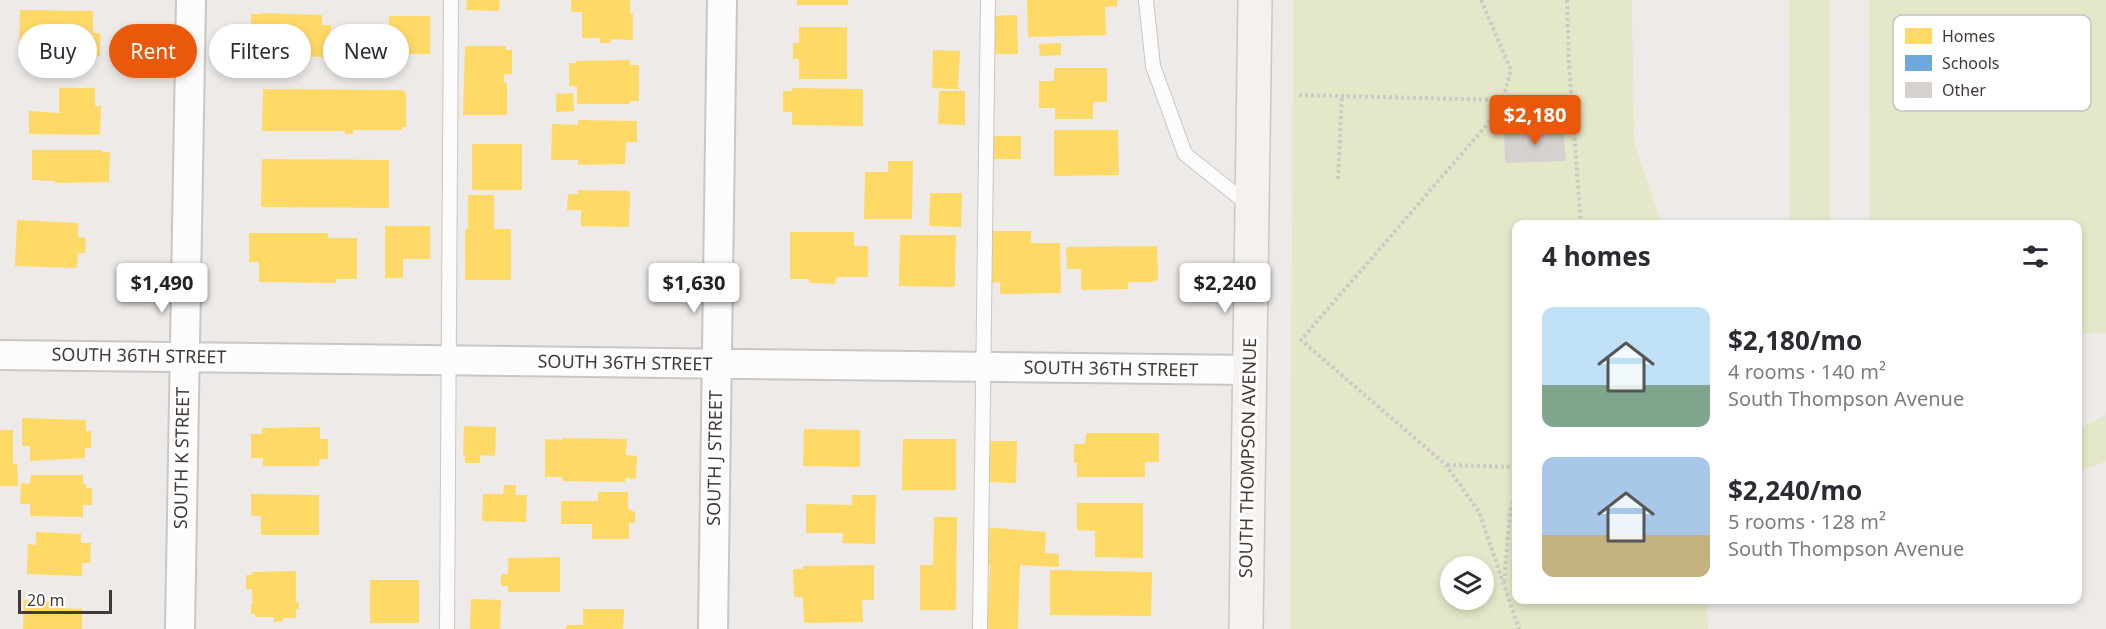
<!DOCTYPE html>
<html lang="en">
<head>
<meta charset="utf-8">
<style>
	:root { --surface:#fff; --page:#f2f2f3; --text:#2b2b33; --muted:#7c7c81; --accent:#ea580c }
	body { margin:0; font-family:"Noto Sans",sans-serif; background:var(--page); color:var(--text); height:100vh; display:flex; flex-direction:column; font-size:22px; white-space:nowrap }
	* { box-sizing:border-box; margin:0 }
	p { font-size:20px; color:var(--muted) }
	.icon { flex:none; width:33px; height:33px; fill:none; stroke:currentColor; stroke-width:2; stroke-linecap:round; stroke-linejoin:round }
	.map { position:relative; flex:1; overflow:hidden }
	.details { position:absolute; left:1512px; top:220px; width:570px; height:384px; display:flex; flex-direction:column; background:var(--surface); border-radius:12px; box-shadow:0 3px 9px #0003 }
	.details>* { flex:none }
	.banner { position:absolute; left:18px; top:24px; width:570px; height:54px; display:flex; gap:12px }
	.controls { position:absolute; left:1440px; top:556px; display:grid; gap:12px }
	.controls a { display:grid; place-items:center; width:54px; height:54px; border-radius:50%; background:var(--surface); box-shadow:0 3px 9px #0003; font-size:30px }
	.scale { position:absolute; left:18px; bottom:15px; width:94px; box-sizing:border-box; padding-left:6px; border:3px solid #433935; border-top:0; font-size:16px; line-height:21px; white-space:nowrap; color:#433935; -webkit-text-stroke:4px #fff; paint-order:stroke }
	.price { position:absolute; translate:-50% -51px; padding:0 14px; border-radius:6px; background:#fff; color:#222; font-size:20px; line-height:39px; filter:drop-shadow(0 2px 3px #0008) }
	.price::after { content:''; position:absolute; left:50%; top:36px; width:18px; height:14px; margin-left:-9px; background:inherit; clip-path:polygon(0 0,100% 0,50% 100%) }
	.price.on { background:var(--accent); color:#fff }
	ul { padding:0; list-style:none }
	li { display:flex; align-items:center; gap:18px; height:150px; padding:0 30px }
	li span { display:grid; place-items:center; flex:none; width:168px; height:120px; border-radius:12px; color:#555 }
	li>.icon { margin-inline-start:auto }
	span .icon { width:72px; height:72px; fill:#fffc; stroke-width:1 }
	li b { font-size:26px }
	h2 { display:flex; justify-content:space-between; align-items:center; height:72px; padding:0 30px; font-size:26px }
	.pill { padding:0 21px; border-radius:27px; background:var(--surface); box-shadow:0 3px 9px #0003; font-size:21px; line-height:54px }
	.pill.on { background:var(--accent); color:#fff }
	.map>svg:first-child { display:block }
	.park { fill:#e5e7c9; fill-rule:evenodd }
	.homes { fill:#ffd966 }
	.schools { fill:#6fa8dc }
	.building { fill:#d6d1cf }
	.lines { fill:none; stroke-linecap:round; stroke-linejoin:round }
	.service-casing { stroke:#cac6c4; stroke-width:16 }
	.minor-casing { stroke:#cac6c4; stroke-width:32 }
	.secondary-casing { stroke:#cec6c1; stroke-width:36 }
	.path { stroke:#ccc9c7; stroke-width:4; stroke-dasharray:3 3; stroke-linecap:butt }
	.service { stroke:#fcfcfc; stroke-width:14 }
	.minor { stroke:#fcfcfc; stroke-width:28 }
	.secondary { stroke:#f5f1ee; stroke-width:33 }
	.labels { text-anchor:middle; stroke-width:6; stroke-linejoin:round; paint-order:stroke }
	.street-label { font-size:18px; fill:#433935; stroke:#fff }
	.key { fill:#fff; stroke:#c7c4c2; stroke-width:1.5 }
	.key-label { font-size:16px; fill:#433935 }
</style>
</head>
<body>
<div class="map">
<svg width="2106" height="629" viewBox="0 0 2106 629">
	<rect width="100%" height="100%" fill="#eeeae8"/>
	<path class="park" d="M1293,0H1632L1634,142L1662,225H1516V600H1707L1708,629H1290ZM1450,567H1484V600H1450Z
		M1789,0H1830V225H1790Z
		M1869,0H2106V333H2078V225H1870Z
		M2106,415V461L2078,472V429Z"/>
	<path class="homes" d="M467,0H500L499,11L466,10Z
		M571,0H630V14H633V40L610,39V43H600V38H582V12H571Z
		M797,0H848V5H797Z
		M1027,0H1117V6L1105,7L1106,35L1028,37Z
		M20,10L93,11V33H100V56L56,55V61L29,60L30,54H19Z
		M261,13L322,15V25H331L330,46H323V57L260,55L261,34H251V14H261Z
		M1017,15L1018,54H989L988,16Z
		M389,16H430V54H389Z
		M799,27H847V79H799V59H793V43H799Z
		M1061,43V55L1040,56L1039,44Z
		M465,46H506V50H512V74H504V83H507V115H463Z
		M933,50L960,51L958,89L932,88Z
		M630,60V65H639V101H630V104H577V86H569V63H576V61Z
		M1054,68H1107V102H1093V119H1055V108H1039V81H1054Z
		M59,88H95V106H101L100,135L29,134V111L59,113Z
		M792,88L863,89V126L792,125V112H783V91H792Z
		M263,89L403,90V92H406V127H402V130H353V134H345V131H262Z
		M939,91H965V125L938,124Z
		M573,93L574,111L556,112V94Z
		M578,120L637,121V142H626L625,164L578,165V160H551L552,124L578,125Z
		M1054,130H1118L1119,175L1054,176Z
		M991,136H1021V159H991Z
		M472,144H522V190H472Z
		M32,150H102V152H110L109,182L55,183V181L32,180Z
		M262,159L389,160V208L261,207Z
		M888,161H913L912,219H864L865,172H888Z
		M578,190L630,191L629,227L581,226V210H567L568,194H578Z
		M930,193H962L961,227L929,226Z
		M468,195H494V229H511V280H465V229H468Z
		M17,220L78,223V237L86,238L85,253H78L77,268L15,266Z
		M385,226H430V259H403V278H385Z
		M991,231H1031V243H1060L1061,293L1000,294V282L991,283Z
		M790,232H854V246H868V277H837L835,284L810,283L808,279H790Z
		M249,233H328V238H357V279H336V283L259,282V262H249Z
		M900,235H956L955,287L899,286Z
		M1157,246L1158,279L1153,282H1128V289L1081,290V269H1067L1066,247Z
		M22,418L86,420V431H91V448H85V458L30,461V446H22Z
		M464,426L496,427L495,456L480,455V463H465V455H463Z
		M320,427V439H328V459H319V466H263V458H251V434H262V428Z
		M804,429L860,430V467L803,466Z
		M0,430H13V464L17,463L18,486H0Z
		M1086,433H1159V462H1145V477H1077V463H1074V444H1085Z
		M563,438L627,439L626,455L637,456L636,479L625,478V482L562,481V477H545V439L563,440Z
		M903,439H956V490H902Z
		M988,441H1017L1016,483L988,482Z
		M31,475H83V484H86V488H92V505H83V517L30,516V504H20L21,483L30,484Z
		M504,485H516L515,495H527L526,522L482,521L483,494H503Z
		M598,492H628V509L635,512V523H629V539H592V524H561V501H598Z
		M251,494L319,495V535H261V516H251Z
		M852,495H876L875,544L842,543L843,533H806V504L852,505Z
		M1077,503H1143V558L1095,557V531L1077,530Z
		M934,517H957L956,610H920V565H933Z
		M986,527L1046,532L1045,553L1059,554V567L1020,565L1018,629H987L990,565H985Z
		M36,532L81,534V543H91L90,563H82V576L27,574L28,544L36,545Z
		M560,557V592H508V586H501V574H508V558Z
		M874,565V600H862L863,622L804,623L803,597H794L793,569H803V566Z
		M1050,570L1152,572L1151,616L1050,615Z
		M296,571V602H299V609H296V618H283V621L274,622V617H255V614H251V604L255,602H252V589H246V575H252V572Z
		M370,580H419V623H370Z
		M471,599L501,600L500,629H470Z
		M24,600L55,601V608L82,609V629H23Z
		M583,609H624L623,629H566V625H583Z"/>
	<path class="schools" d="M1986,600H2032V603L1986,604Z"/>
	<path class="building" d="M1563,128L1566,161L1505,163L1504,130Z"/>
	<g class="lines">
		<defs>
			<path id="service" d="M1146,0L1153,66L1185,154L1250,206
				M447,629L451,0
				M980,629L988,0"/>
			<path id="minor" d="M0,355L1250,370
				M180,629L191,0
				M713,629L722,0"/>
			<path id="secondary" d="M1246,629L1255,0"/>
		</defs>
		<use href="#service" class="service-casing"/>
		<use href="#minor" class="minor-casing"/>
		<use href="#secondary" class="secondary-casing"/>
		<path class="path" d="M1481,0L1511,70L1505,92L1497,113L1301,340L1446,465L1479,512L1519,629
			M1567,0L1569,64L1581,225
			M1299,95L1502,100L1572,104
			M1338,179L1342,96
			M1447,465L1516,467
			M1504,582L1510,512L1516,495"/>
		<use href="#service" class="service"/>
		<use href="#minor" class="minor"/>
		<use href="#secondary" class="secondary"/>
	</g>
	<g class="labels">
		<g class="street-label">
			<text transform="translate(139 356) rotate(1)" y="6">SOUTH 36TH STREET</text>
			<text transform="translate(625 363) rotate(1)" y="6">SOUTH 36TH STREET</text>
			<text transform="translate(1111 369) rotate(1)" y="6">SOUTH 36TH STREET</text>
			<text transform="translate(182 458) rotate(-89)" y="6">SOUTH K STREET</text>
			<text transform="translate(715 458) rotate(-89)" y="6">SOUTH J STREET</text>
			<text transform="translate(1248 458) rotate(-89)" y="6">SOUTH THOMPSON AVENUE</text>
		</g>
	</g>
	<rect x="1893" y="15" width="198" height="96" rx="9" class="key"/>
	<rect x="1905" y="28" width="27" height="16" fill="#ffd966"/>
	<rect x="1905" y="55" width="27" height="16" fill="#6fa8dc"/>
	<rect x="1905" y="82" width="27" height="16" fill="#d6d1cf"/>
	<g class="key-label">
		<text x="1942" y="42">Homes</text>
		<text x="1942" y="69">Schools</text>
		<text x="1942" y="96">Other</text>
	</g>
</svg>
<div class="controls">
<a><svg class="icon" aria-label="layers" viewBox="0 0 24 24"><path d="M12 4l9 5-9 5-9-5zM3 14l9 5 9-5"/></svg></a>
</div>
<div class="scale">20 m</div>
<b class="price on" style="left:1535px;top:146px">$2,180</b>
<b class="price" style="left:162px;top:314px">$1,490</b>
<b class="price" style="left:694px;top:314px">$1,630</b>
<b class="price" style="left:1225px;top:314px">$2,240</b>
<div class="banner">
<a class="pill">Buy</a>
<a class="pill on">Rent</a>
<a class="pill">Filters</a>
<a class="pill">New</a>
</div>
<section class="details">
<h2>4 homes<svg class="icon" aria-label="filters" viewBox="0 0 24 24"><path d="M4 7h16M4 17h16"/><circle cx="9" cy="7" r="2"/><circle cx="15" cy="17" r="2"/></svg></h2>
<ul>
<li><span style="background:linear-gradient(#bfe0f5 65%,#7fa58c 0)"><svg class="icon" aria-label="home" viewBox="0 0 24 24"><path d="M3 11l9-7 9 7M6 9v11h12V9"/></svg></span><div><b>$2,180/mo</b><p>4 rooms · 140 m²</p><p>South Thompson Avenue</p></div></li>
<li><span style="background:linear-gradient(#a9c7e8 65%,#c2b280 0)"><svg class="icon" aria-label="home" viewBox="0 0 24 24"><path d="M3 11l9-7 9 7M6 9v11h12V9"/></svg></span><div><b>$2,240/mo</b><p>5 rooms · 128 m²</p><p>South Thompson Avenue</p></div></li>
</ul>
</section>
</div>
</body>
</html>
